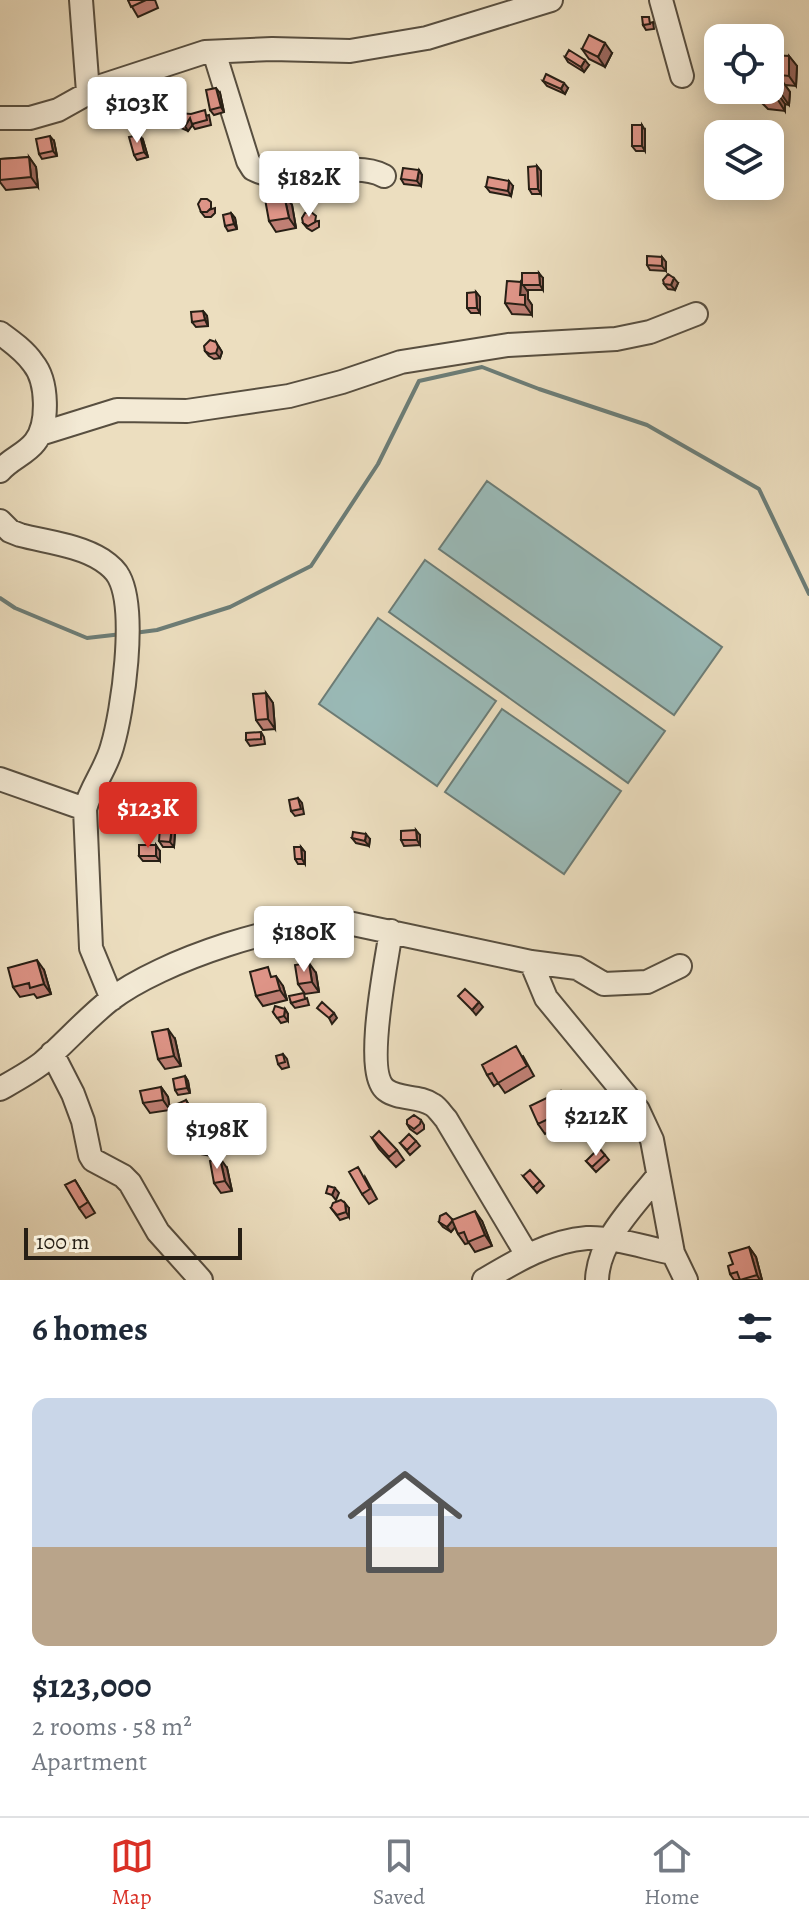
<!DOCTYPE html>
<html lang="en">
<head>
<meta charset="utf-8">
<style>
	:root { --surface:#fff; --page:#f6f6f7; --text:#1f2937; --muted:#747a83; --line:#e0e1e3; --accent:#d93025 }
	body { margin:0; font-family:Alegreya,serif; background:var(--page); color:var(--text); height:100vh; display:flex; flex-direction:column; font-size:30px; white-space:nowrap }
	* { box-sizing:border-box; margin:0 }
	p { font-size:26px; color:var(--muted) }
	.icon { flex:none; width:44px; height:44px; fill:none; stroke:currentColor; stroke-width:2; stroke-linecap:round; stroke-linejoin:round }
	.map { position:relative; height:1280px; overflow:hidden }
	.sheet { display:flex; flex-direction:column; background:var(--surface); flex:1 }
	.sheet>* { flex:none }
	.controls { position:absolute; left:704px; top:24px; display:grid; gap:16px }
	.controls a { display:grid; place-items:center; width:80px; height:80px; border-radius:16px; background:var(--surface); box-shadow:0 4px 20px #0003; font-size:40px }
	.scale { position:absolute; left:24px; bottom:20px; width:218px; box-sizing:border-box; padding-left:8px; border:4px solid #271f15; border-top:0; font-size:22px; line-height:28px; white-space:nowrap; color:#271f15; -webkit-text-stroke:6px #f3ead5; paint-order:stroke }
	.price { position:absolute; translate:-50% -68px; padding:0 18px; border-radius:8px; background:#fff; color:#222; font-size:26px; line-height:52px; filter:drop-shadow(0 2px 4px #0008) }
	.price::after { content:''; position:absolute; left:50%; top:48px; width:24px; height:18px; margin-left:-12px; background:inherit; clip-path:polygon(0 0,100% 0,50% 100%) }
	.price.on { background:var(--accent); color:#fff }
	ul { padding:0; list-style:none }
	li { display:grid; align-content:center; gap:16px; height:424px; padding:0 32px }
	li+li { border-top:2px solid var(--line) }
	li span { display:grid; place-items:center; height:248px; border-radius:16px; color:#555 }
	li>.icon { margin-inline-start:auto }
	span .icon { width:144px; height:144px; fill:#fffc; stroke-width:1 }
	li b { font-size:34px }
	h2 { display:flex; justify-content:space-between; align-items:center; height:96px; padding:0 32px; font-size:34px }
	.tabs { display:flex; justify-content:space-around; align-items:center; height:112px; border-top:2px solid var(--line); background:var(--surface); font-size:22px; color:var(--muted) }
	.tabs a { display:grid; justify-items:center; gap:4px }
	.tabs .on { color:var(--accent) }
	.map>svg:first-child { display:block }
	.water { fill:#9abbb9; stroke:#6c7d77; stroke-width:2 }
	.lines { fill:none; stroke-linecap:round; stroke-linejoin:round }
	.stream { stroke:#6c7d77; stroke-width:4 }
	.minor-casing { stroke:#584f40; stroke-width:26 }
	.minor { stroke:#f3ead5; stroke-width:22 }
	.wall { fill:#bf7f74; stroke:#271f15; stroke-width:2 }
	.shaded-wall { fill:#9b685e; stroke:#271f15; stroke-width:2 }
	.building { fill:#de9487; stroke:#271f15; stroke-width:2 }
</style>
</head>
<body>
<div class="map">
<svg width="809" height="1280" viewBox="0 0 809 1280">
	<rect width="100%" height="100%" fill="#ecdebf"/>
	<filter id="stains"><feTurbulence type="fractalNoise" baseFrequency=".0025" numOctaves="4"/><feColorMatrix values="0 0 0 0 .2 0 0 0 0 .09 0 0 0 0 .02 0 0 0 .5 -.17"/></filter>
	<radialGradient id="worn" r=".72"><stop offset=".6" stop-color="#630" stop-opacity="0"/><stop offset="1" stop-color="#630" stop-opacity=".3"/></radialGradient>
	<path class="water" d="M487,481L722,647L674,715L439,549Z
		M425,560L665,731L628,783L389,612Z
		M378,618L496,701L437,786L319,704Z
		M502,709L621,791L564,874L445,792Z"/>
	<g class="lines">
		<path class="stream" d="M0,598L15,608L87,638L122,634
			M134,633L157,630L230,607L311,566L378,464L419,381L482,367L539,389L647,425L759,489L809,594"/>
		<defs>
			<path id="minor" d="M81,0L88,92
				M661,0L682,76
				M214,52L248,161L253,169C294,190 348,157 384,176
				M0,118H30L58,110L101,86L205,52L272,49L350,51L427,38L551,0
				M0,333C11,341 25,351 33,363C48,381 49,424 35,442C26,454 10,459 0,471
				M40,434L117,410L187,411L289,396L342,382L401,362L508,345L616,339L650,332L696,314
				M0,521L10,531L20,535C46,542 79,545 102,560C108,564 116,571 119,577C137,611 123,710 112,747C106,769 91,787 85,809L91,948L112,999
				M0,779L85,809
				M391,931C387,959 363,1073 386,1090C399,1100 419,1095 433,1105C438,1108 442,1115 446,1119L527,1255
				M531,962L546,998L638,1110L652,1140L673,1253L686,1280
				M52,1053L73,1094L83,1121L90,1155L93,1160L123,1176L130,1183L158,1232L201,1280
				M0,1089C14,1081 29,1073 42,1063C65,1043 86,1019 110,1000C160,961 290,917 353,924L531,962L577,968L604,984L647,982L680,966
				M484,1280C516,1261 549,1241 587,1238C615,1237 646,1248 673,1253
				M597,1280C598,1241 634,1206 657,1177"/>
		</defs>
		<use href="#minor" class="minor-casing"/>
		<use href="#minor" class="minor"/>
	</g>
	<path class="wall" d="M128,0H155L158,8L138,17Z
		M653,22L654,29L646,30L643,25Z
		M582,49L612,53L605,67L589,59Z
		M789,56L797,66L796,86L785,85L790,92L789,105L785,104V111L768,109L760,101L748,99L744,94L772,90L774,81L770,75Z
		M565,57L589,65L584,72L568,62Z
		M543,81L568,88L565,94L547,86Z
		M220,93L224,112L214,115L210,110Z
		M209,115L211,125L195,129L192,125L188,131L181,128L177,123Z
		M645,130V151H636L632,146Z
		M143,140L148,157L137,160L134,155Z
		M54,141L57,156L42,159L39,154Z
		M29,157L36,167L38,187L6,190L0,182V159Z
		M537,166L541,171V194H532L529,189Z
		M419,170L422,175L421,186L404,184L401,179Z
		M304,184L313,201L308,204L304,199Z
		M513,186L511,196L490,192L486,187Z
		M292,205L296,228L276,232L269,221Z
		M215,208V213L211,217H205L201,212Z
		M231,213L235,218L237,229L228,231L225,226Z
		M319,221V227L312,231L307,228L303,223Z
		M662,257L666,262V271L650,270L647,265Z
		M543,278V290H526L528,292V299L532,305V315L512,314L505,303L521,282L522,284Z
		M678,283L675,290L668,289L664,284Z
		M476,292L480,297V313H471L467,308Z
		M203,311L207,316L208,326L196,327L192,322Z
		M219,347L222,352L220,358L214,359L209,356L205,351Z
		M266,693L273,703L275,729L263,730L256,720Z
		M261,732L264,737L265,744L250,746L246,740Z
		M298,798L302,803L304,814L295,816L291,811Z
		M175,833L174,847H163L159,841Z
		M420,835V845L404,846L401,840Z
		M352,838L370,839L369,846L356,843Z
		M301,847L305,852V864H298L295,859Z
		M160,851V861H143L139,856Z
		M44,970L51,994L37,998L34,994L20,997L13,987Z
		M316,973L319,992L305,994L298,984Z
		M283,986L287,1000L263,1006L256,996Z
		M307,998L309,1005L295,1008L291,1003Z
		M285,1009L288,1014V1021L281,1023L273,1012Z
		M175,1039L181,1066L165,1069L158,1059Z
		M283,1054L287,1059L289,1067L282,1069L278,1064Z
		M523,1056L534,1076L505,1093L498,1083L494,1086L487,1075Z
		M185,1076L188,1081L190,1093L178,1095L175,1090Z
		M161,1087L168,1097L170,1110L150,1113L143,1103Z
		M561,1091L568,1101L576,1119L545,1134L538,1124Z
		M186,1100L193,1111L185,1117L181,1115L178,1110Z
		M421,1120L424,1125V1129L417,1134L410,1129L407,1124Z
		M372,1138L397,1150L404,1160L396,1167L379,1149Z
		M210,1139L214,1144L212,1156L201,1154L198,1149Z
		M416,1141L420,1146L410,1155L400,1143Z
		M605,1155L609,1160L596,1172L586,1161Z
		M227,1168L232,1191L221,1193L214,1183Z
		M523,1176L540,1181L544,1186L537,1193Z
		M365,1177L377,1199L369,1204L362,1194Z
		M75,1180L95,1213L86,1218L79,1208Z
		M331,1208H349V1217L340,1220Z
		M453,1220L482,1221L492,1246L475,1252L469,1243L465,1244L458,1234L455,1227L451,1232L443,1227L439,1222Z
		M749,1247L756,1257L762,1280H734L730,1274L733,1264Z"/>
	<path class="shaded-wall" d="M605,43L612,53L605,67L598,57Z
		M789,56L797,66L796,86L789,76Z
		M585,60L589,65L584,72L581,67Z
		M783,82L790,92L789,105L782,95Z
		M564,83L568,88L565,94L561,89Z
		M216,88L220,93L224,112L221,107Z
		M778,94L785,104V111L778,100Z
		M190,118L194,123L188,131L185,126Z
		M642,125L645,130V151L642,146Z
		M140,135L143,140L148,157L144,152Z
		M50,136L54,141L57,156L53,151Z
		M29,157L36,167L38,187L31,177Z
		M537,166L541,171V194L538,189Z
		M419,170L422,175L421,186L417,181Z
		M509,181L513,186L511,196L508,191Z
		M284,195L292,205L296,228L289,218Z
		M231,213L235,218L237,229L234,224Z
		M662,257L666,262V271L662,266Z
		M539,273L543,278V290L540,285Z
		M674,278L678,283L675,290L671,285Z
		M521,282L528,292V299L532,305V315L525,305L520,295Z
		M476,292L480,297V313L477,308Z
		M203,311L207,316L208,326L205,320Z
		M216,342L222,352L220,358L216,353Z
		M266,693L273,703L275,729L268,719Z
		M172,828L175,833L174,847L170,842Z
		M416,830L420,835V845L417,840Z
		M366,834L370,839L369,846L365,841Z
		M156,845L160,851V861L156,856Z
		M301,847L305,852V864L302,859Z
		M37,960L44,970L51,994L44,984Z
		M309,963L316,973L319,992L312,982Z
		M276,976L283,986L287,1000L280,990Z
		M479,1002L483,1007L476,1015L472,1010Z
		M285,1009L288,1014V1021L284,1016Z
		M334,1013L337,1018L332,1024L329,1018Z
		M168,1029L175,1039L181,1066L174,1056Z
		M185,1076L188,1081L190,1093L187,1088Z
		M161,1087L168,1097L170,1110L163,1100Z
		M561,1091L568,1101L576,1119L569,1109Z
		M210,1139L214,1144L212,1156L209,1151Z
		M220,1158L227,1168L232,1191L225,1181Z
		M335,1188L339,1193L336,1200L332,1195Z
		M345,1203L349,1208V1217L346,1212Z
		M475,1211L482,1221L492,1246L485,1235Z
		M453,1220L457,1225L451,1232L447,1227Z
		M749,1247L756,1257L762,1280H760L757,1275Z"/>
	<path class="building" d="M128,0H146L131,7Z
		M642,17H649L650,24L643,25Z
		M589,35L605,43L598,57L582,49Z
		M569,50L585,60L581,67L565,57Z
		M771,55L789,56V76L770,74Z
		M546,74L564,83L561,89L543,81Z
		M773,81L783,82L782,95L778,94V100L761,99V96L756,95L757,90H772Z
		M216,88L221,107L210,110L206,90Z
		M745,90H757V96L744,94Z
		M205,110L207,120L192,124L190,118L185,126L177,123L176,118L179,113L191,114Z
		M632,125H642V146H632Z
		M140,135L144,152L134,155L129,137Z
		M50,136L53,151L39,154L36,139Z
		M29,157L31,177L0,180V159Z
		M537,166L538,189H529L528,167Z
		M403,168L419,170L417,181L401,179Z
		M488,177L509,181L508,191L486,187Z
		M304,184L310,196L304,199L298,187Z
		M284,195L289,218L269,221L265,199Z
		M201,199H207L211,202V208L207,212H201L198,204Z
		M311,212L316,216L315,222L308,226L303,223L302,218L305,213Z
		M231,213L234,224L225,226L223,215Z
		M647,256L662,257V266L647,265Z
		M522,273H539L540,285H522Z
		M668,274L674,278L671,285L664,284L663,280Z
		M507,281L521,282L520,295H525V305L505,303Z
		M476,292L477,308H467V293Z
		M203,311L205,320L192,322L191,312Z
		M210,340L216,342L218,347L216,353L210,354L205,351L204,346Z
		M266,693L268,719L256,720L253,694Z
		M261,732V739L246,740V733Z
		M298,798L301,809L291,811L289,800Z
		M160,828H172L170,842L159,841Z
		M416,830L417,840H401V831Z
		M353,832L366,834L365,841L352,838Z
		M139,845H156V856H139Z
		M294,847H301L302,859H295Z
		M37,960L44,984L30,988L29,983L13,987L8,968Z
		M309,963L312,982L298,984L295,965Z
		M268,967L271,977L276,976L280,990L256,996L250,972Z
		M465,989L479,1002L472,1010L458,996Z
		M304,993L305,999L291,1003L289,996Z
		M322,1002L334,1013L329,1018L317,1008Z
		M275,1006L285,1009L284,1016L277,1018L273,1012Z
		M168,1029L174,1056L158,1059L152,1032Z
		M516,1046L527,1066L498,1083L492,1073L487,1075L482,1065Z
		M283,1054L285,1062L278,1064L276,1056Z
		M185,1076L187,1088L175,1090L173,1079Z
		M161,1087L163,1100L143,1103L140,1091Z
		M561,1091L569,1109L538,1124L530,1106Z
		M186,1100L189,1106L181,1112L178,1110L177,1104Z
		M414,1115L421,1120L420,1124L414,1129L407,1124V1120Z
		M379,1131L397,1150L389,1157L372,1138Z
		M409,1134L416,1141L407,1150L400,1143Z
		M199,1138L210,1139L209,1151L198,1149Z
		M599,1148L605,1155L592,1167L586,1161Z
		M220,1158L225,1181L214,1183L210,1161Z
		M358,1167L370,1189L362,1194L349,1172Z
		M530,1170L540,1181L533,1188L523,1176Z
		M75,1180L88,1202L79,1208L65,1185Z
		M328,1186L335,1188L332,1195L326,1193Z
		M341,1200L345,1203L346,1212L337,1215L331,1208L333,1203Z
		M475,1211L485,1235L468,1242L464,1232L458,1234L452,1220Z
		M446,1213L453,1220L447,1227L439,1222L440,1216Z
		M749,1247L757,1275L740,1280L737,1272L730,1274L728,1266L733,1264L729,1253Z"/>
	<rect width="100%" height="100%" filter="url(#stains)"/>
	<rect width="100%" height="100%" fill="url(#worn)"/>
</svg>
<div class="controls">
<a><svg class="icon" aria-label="locate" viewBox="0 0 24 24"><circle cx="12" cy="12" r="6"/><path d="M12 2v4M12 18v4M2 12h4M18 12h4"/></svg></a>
<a><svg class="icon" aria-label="layers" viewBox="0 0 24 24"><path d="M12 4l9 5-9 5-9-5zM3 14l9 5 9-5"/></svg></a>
</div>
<div class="scale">100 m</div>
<b class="price" style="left:137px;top:145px">$103K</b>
<b class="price" style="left:309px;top:219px">$182K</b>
<b class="price on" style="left:148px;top:850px">$123K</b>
<b class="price" style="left:304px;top:974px">$180K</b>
<b class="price" style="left:596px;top:1158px">$212K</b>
<b class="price" style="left:217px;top:1171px">$198K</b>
</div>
<section class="sheet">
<h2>6 homes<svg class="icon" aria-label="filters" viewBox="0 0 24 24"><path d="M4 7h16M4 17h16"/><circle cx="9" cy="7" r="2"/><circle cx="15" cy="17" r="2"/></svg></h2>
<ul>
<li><span style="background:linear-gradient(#c9d6e8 60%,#b9a48a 0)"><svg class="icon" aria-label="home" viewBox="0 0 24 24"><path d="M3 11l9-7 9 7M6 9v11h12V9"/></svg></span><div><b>$123,000</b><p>2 rooms · 58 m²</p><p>Apartment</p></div></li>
</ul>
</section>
<nav class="tabs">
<a class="on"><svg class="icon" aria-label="map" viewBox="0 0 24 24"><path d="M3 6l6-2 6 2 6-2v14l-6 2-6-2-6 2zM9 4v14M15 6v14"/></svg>Map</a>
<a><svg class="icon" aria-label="saved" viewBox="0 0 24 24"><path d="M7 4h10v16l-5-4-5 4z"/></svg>Saved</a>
<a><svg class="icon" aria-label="home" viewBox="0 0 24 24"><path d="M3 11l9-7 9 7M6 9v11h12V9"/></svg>Home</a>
</nav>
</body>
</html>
